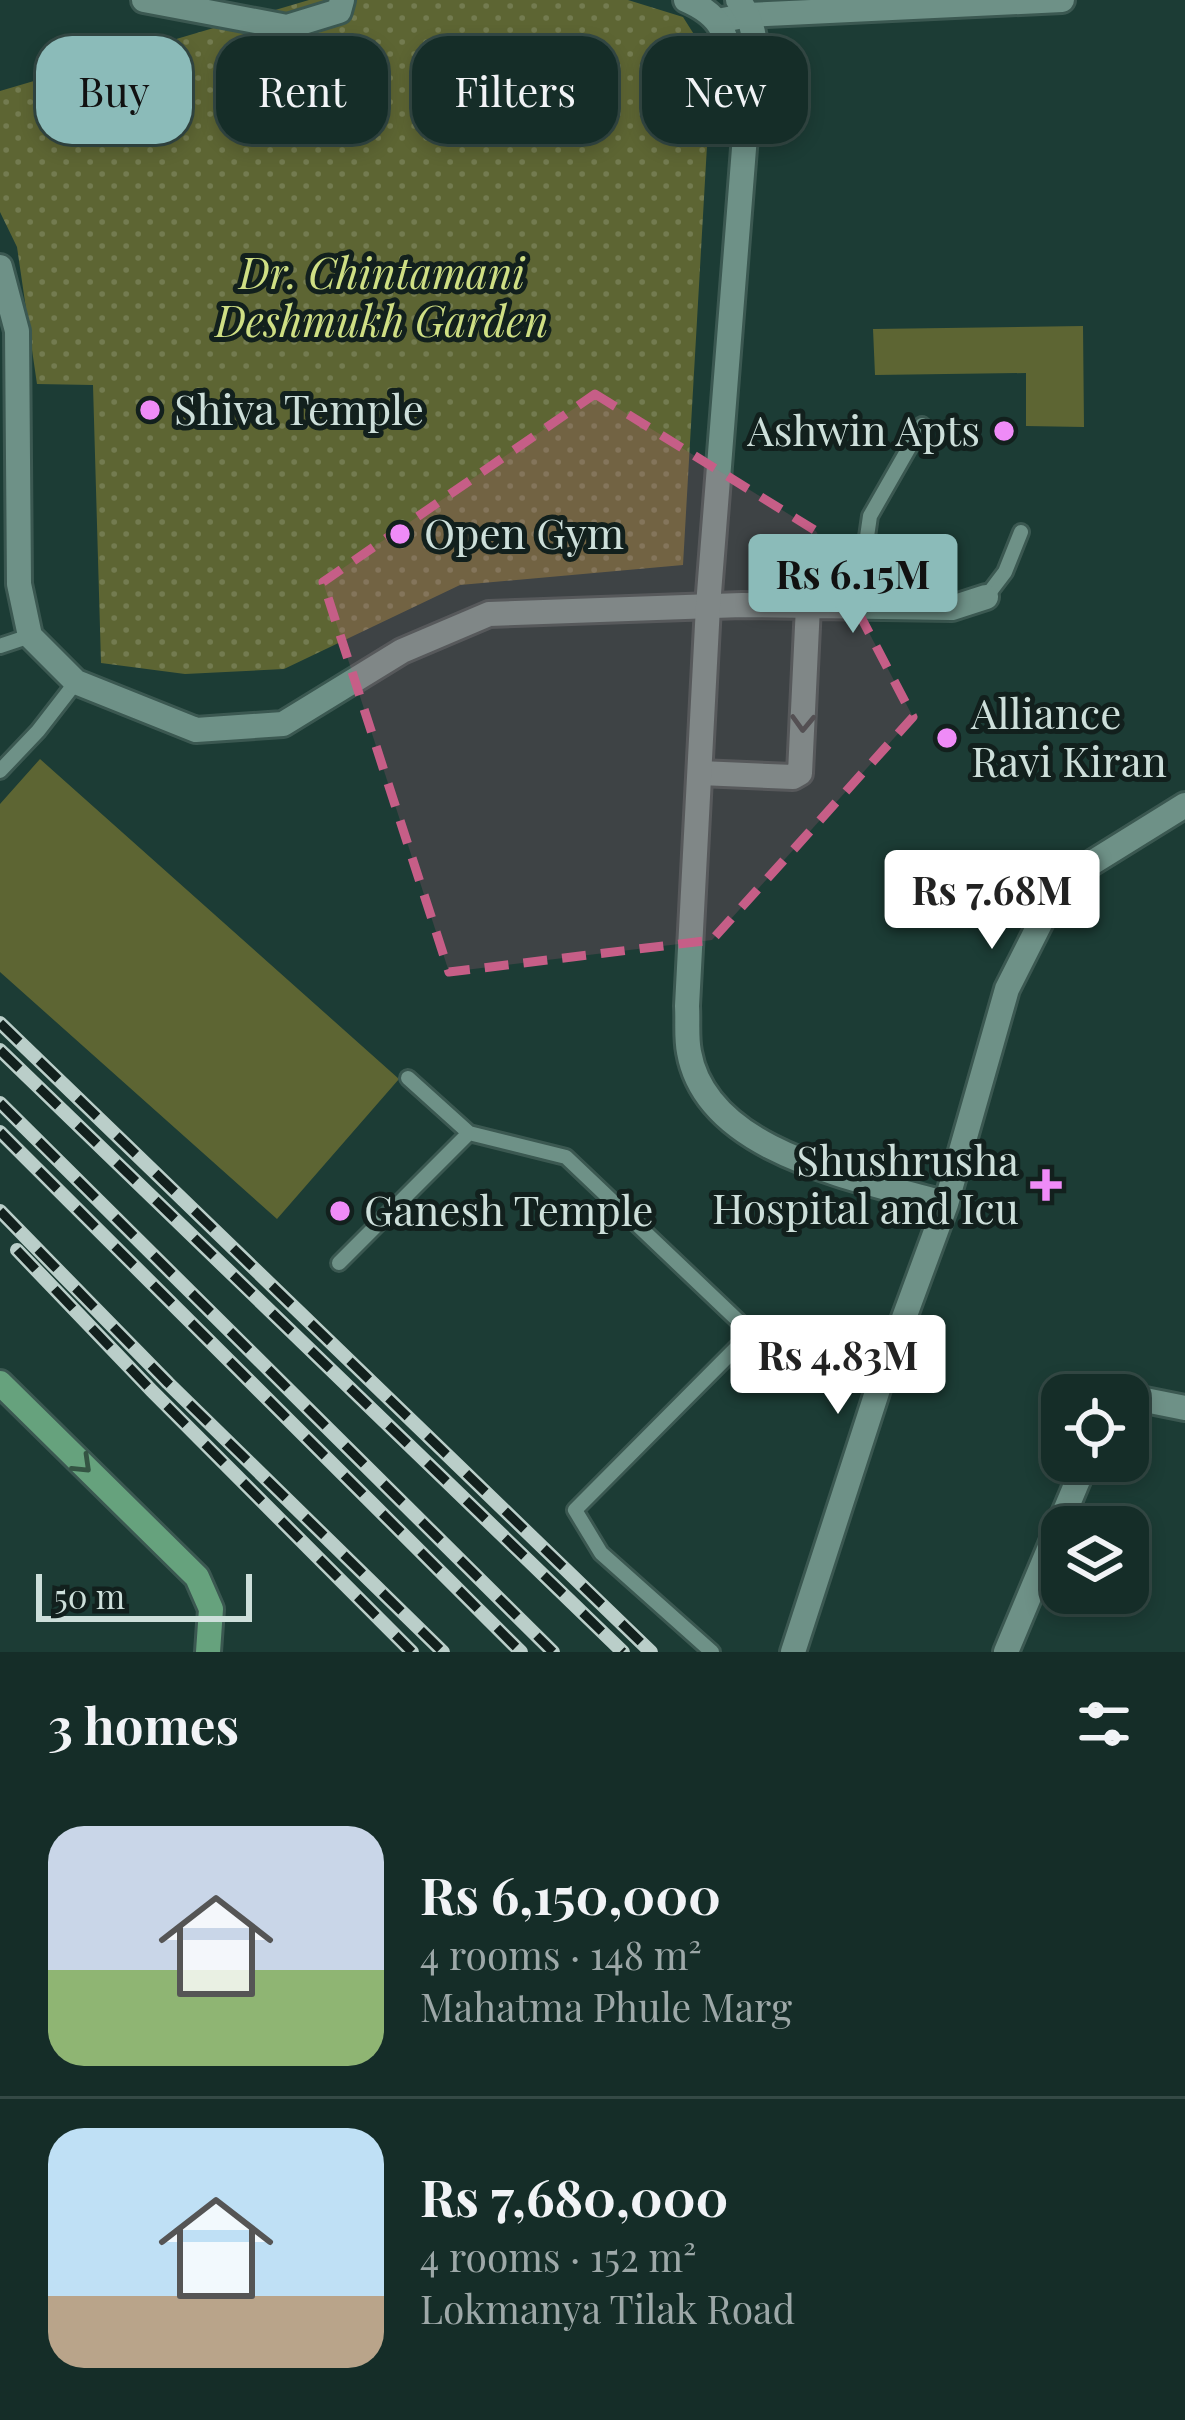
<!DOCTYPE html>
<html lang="en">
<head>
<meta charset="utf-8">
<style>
	:root { --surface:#152d28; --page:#1e3530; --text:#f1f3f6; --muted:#9da8a8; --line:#344945; --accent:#8bbbb9 }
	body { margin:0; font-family:"Playfair Display",serif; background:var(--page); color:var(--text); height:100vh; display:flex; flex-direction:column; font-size:45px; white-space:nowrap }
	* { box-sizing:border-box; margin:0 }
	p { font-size:39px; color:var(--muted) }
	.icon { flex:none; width:66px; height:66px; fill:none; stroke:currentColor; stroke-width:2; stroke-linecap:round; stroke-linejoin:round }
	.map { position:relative; height:1652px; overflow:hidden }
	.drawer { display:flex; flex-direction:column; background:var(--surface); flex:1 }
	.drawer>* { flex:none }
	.top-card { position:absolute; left:36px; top:36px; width:1113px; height:108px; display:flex; gap:24px }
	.tools { position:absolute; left:1041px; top:1374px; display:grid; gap:24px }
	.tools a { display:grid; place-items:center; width:108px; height:108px; border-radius:24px; background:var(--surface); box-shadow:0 6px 18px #0003,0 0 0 3px var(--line); font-size:60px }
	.scale { position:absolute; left:36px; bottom:30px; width:216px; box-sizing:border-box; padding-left:12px; border:6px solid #cddfda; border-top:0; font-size:33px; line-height:42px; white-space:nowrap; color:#cddfda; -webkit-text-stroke:9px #12201d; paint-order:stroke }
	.price { position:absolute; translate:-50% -102px; padding:0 27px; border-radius:12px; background:#fff; color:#222; font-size:39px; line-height:78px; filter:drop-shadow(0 3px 6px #0008) }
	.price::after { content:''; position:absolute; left:50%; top:72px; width:36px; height:27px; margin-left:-18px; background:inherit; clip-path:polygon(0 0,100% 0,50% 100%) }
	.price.active { background:var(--accent); color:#111 }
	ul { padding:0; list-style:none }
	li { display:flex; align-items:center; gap:36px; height:300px; padding:0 48px }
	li+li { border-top:3px solid var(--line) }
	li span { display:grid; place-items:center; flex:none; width:336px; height:240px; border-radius:36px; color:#555 }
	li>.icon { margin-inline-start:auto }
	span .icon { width:144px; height:144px; fill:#fffc; stroke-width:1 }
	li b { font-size:51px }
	h2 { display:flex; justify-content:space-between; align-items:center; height:144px; padding:0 48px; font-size:51px }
	.tag { padding:0 42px; border-radius:36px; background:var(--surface); box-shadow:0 6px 18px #0003,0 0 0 3px var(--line); font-size:42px; line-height:108px }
	.tag.active { background:var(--accent); color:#111 }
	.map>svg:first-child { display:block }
	.green { fill:#5d6533 }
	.park { fill:url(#park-dots) }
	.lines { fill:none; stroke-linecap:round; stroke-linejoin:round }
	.service-casing { stroke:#3b5851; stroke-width:20 }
	.minor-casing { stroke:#3b5851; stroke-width:30 }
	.tertiary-casing { stroke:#3b5851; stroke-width:30 }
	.secondary-casing { stroke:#3b5851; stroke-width:30 }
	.service { stroke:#6e9187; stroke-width:14 }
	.minor { stroke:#6e9187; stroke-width:24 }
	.tertiary { stroke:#6e9187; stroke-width:24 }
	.secondary { stroke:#66a27d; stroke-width:24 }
	.rail-casing { stroke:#bacec9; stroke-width:14 }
	.rail { stroke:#12201d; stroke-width:9; stroke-dasharray:27; stroke-linecap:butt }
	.oneway { stroke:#374d47 }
	.oneway2 { stroke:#345443 }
	.marked { fill:#c65e87; fill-opacity:0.2; stroke:#c65e87; stroke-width:9; stroke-dasharray:24 15; stroke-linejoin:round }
	.poi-dot { fill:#ef8bf7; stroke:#12201d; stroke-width:4.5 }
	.labels { text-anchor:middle; stroke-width:10; stroke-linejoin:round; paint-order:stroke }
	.park-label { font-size:42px; font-style:italic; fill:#cfdf84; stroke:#12201d }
	.poi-label { font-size:42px; fill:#cddfda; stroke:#12201d; text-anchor:start }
</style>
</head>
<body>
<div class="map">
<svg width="1185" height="1652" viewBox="0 0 1185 1652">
	<defs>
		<pattern id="park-dots" width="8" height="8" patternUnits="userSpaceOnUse" patternTransform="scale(3)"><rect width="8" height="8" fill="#5d6533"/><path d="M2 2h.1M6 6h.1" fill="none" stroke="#737b50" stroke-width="1.8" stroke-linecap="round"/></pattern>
	</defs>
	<rect width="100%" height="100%" fill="#1c3c35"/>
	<path class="green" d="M1083,326L1084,427L1026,426V373L875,375L873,329Z
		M40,759L399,1079L277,1219L0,972V804Z"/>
	<path class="park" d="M309,0H628L683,17L707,55L708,128L683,565L460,585L284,669L185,674L101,663L93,385L37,384L17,247L0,212V91Z"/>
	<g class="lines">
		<defs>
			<path id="service" d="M986,597L1005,572L1021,532
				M857,606L870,516L922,425
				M0,646L30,636
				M0,771L38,731L76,682
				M408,1078L469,1133L566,1157L751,1333L575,1510L601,1553L712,1652
				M339,1263L469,1133"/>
			<path id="minor" d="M144,0L287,27L339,11L342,0
				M718,21L748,15L1062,0
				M0,267L17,331L19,584L30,636L76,682L196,730L283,724L402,651L489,614L742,605L952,608L986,597
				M700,773L793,777L800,773L808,606
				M1128,1403L1145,1400L1185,1408
				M1006,1652L1086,1461"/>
			<path id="tertiary" d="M686,0C739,23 723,52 733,97C734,106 741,115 746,123L708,606L687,1006C688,1021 686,1037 689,1052C707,1155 862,1179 946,1204
				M738,0C763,31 759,88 746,123
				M793,1652L880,1383L946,1204L1007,989L1061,882L1185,805"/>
			<path id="secondary" d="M0,1383L197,1577L211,1609L208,1652"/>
		</defs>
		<use href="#service" class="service-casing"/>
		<use href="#minor" class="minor-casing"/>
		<use href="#tertiary" class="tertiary-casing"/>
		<use href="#secondary" class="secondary-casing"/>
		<use href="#service" class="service"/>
		<use href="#minor" class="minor"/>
		<use href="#tertiary" class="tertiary"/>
		<use href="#secondary" class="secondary"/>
		<defs>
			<path id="rail" d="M0,1023L651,1652
				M0,1050L623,1652
				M0,1103L553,1652
				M0,1132L521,1652
				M0,1211L168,1383L443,1652
				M17,1250L152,1391L412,1652"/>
		</defs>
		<use href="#rail" class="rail-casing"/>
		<use href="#rail" class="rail"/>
	</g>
	<defs><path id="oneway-chevron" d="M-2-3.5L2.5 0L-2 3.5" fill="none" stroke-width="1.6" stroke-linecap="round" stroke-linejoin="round" transform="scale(3)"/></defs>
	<use class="oneway" href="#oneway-chevron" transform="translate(803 723) rotate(92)"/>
	<use class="oneway2" href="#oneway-chevron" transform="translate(83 1465) rotate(44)"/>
	<path class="marked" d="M595,394L816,531L913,717L712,940L449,972L323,582Z"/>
	<g class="poi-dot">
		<circle cx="150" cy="410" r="12"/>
		<circle cx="1004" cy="431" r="12"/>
		<circle cx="400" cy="534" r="12"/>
		<circle cx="947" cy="738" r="12"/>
		<path d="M1040 1167h12v12h12v12h-12v12h-12v-12h-12v-12h12z"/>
		<circle cx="340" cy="1211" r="12"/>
	</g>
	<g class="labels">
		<g class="park-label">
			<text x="382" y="289">Dr. Chintamani<tspan x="382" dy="48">Deshmukh Garden</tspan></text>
		</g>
		<g class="poi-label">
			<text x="174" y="425">Shiva Temple</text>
			<text x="980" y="446" text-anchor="end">Ashwin Apts</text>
			<text x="424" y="549">Open Gym</text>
			<text x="971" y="729">Alliance<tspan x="971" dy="48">Ravi Kiran</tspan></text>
			<text x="1019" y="1176" text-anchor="end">Shushrusha<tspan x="1019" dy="48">Hospital and Icu</tspan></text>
			<text x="364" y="1226">Ganesh Temple</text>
		</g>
	</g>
</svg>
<div class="tools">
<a><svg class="icon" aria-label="locate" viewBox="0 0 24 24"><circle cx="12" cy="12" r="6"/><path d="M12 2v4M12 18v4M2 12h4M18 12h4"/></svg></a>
<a><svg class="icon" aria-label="layers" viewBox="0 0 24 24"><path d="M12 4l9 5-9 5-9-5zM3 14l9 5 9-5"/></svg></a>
</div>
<div class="scale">50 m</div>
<b class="price active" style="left:853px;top:636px">Rs 6.15M</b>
<b class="price" style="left:992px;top:952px">Rs 7.68M</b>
<b class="price" style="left:838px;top:1417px">Rs 4.83M</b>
<div class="top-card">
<a class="tag active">Buy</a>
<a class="tag">Rent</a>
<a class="tag">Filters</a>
<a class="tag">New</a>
</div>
</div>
<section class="drawer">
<h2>3 homes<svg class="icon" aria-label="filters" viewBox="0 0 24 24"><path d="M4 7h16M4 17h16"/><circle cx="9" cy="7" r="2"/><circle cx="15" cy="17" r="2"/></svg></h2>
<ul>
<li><span style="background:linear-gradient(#c9d6e8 60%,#8fb573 0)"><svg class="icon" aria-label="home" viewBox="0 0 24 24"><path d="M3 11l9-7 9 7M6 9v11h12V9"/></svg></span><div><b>Rs 6,150,000</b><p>4 rooms · 148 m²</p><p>Mahatma Phule Marg</p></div></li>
<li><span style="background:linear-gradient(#bfe0f5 70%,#b9a48a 0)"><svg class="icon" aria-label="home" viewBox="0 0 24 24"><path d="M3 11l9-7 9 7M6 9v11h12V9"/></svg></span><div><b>Rs 7,680,000</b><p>4 rooms · 152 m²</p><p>Lokmanya Tilak Road</p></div></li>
</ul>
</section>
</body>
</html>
